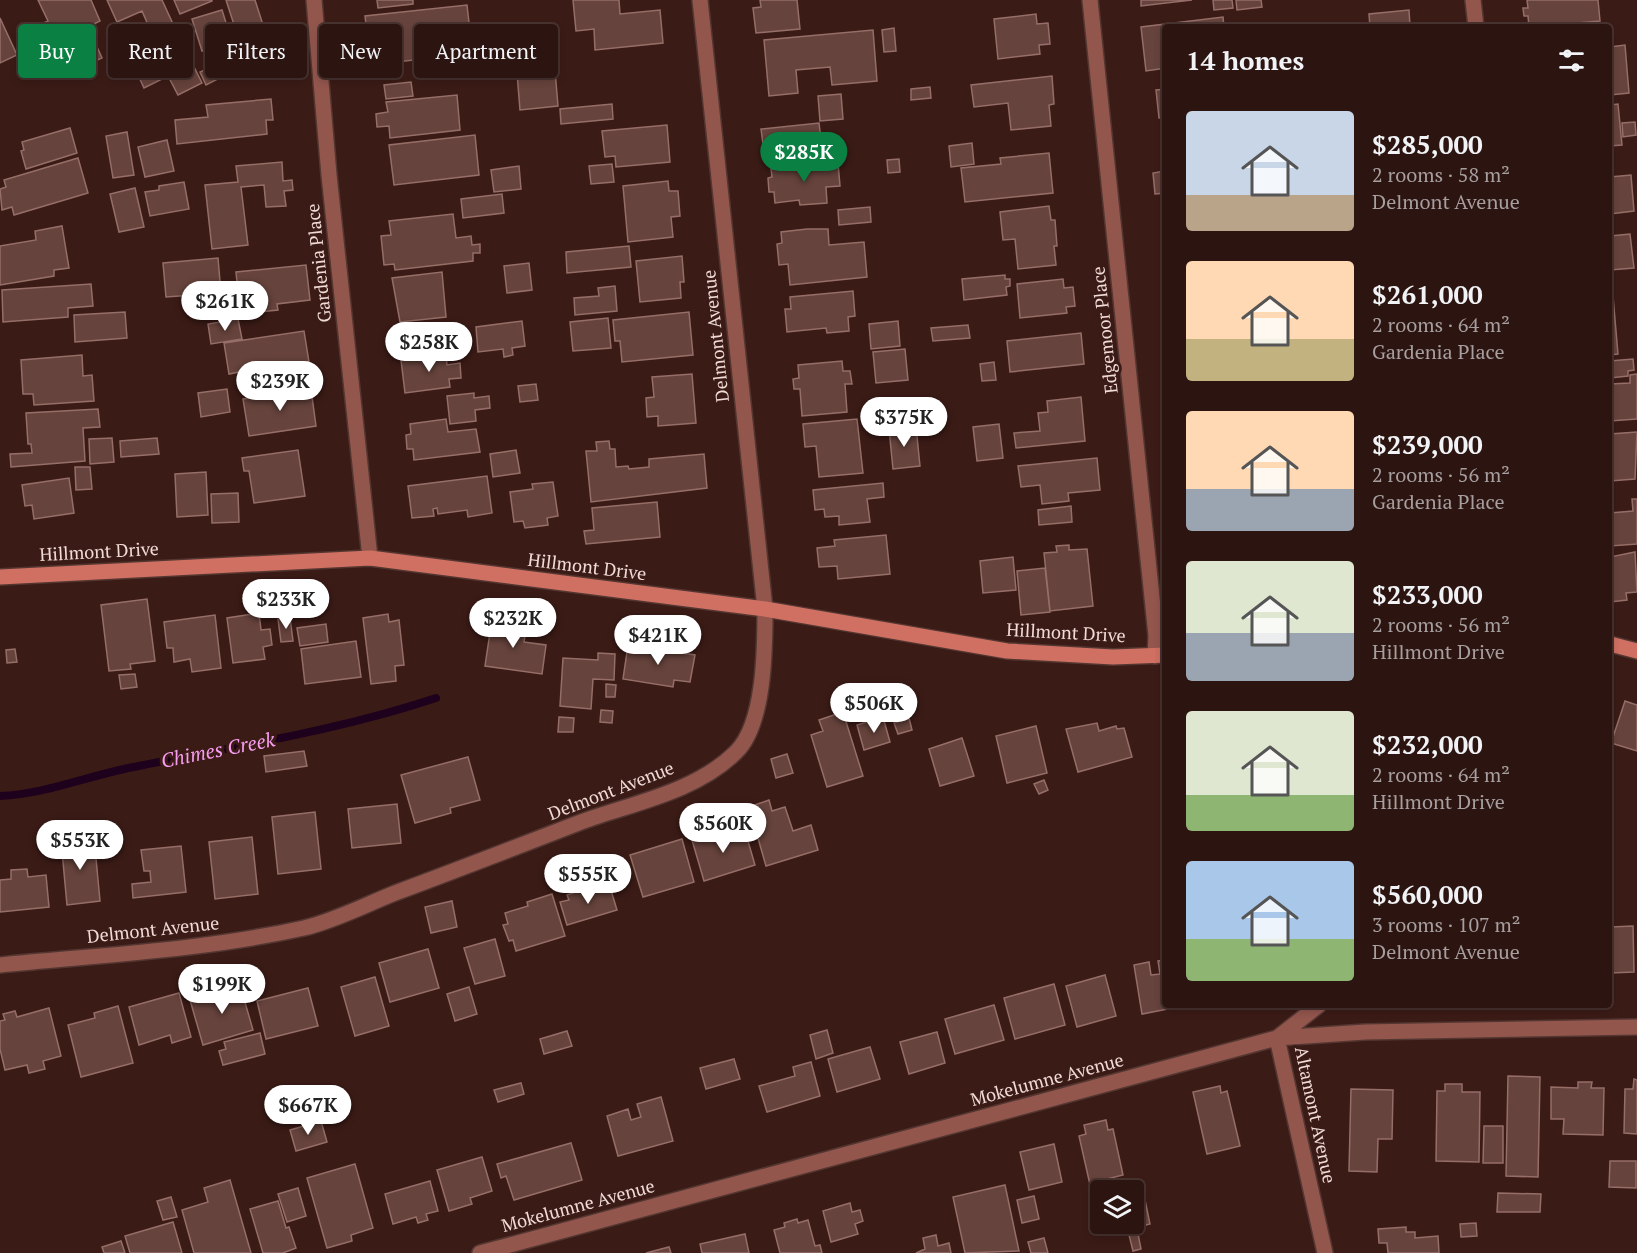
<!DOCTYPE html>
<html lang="en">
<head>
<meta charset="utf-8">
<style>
	:root { --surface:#2c1410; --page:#38211e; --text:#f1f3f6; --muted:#a69e9f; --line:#483330; --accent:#0b8043 }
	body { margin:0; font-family:"PT Serif",serif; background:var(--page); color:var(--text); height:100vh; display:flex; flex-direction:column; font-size:22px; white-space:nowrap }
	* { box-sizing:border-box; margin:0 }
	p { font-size:20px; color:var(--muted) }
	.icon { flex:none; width:33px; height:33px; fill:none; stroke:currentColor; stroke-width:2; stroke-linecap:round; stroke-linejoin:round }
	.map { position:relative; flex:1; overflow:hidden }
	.details { position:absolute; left:1162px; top:24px; width:450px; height:984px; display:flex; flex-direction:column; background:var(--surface); border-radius:6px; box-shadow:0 3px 9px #0003,0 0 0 2px var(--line) }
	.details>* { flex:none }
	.hud { position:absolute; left:18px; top:24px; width:570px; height:54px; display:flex; gap:12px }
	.buttons { position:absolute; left:1090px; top:1180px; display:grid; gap:12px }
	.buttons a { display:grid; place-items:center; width:54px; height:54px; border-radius:6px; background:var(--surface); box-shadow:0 3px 9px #0003,0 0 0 2px var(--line); font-size:30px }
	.price { position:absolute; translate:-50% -51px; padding:0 14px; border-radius:21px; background:#fff; color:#222; font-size:20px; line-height:39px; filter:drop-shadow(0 2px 3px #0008) }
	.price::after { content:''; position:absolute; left:50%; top:36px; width:18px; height:14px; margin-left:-9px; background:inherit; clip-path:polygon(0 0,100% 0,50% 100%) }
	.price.active { background:var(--accent); color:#fff }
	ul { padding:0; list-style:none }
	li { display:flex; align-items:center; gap:18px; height:150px; padding:0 24px }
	li span { display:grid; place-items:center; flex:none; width:168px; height:120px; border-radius:6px; color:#555 }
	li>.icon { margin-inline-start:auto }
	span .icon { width:72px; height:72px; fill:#fffc; stroke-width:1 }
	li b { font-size:26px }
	h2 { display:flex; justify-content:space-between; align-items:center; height:72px; padding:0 24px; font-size:26px }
	.chip { padding:0 21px; border-radius:6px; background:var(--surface); box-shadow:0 3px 9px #0003,0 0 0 2px var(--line); font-size:21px; line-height:54px }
	.chip.active { background:var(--accent); color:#fff }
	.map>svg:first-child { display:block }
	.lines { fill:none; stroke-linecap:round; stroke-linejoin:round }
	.stream { stroke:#1e011d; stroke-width:8 }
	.building { fill:#66433c; stroke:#966e68; stroke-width:1.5 }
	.street-casing { stroke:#543631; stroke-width:18 }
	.secondary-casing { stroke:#543631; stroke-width:18 }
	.street { stroke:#92564d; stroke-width:15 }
	.secondary { stroke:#cf7062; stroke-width:15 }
	.labels { text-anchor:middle; stroke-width:6; stroke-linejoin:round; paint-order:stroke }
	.street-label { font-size:18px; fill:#f1dbd7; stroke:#3b1b16 }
	.water-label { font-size:20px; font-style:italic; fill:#f79cef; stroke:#3b1b16 }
</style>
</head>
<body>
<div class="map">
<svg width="1637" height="1253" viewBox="0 0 1637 1253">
	<rect width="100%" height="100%" fill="#3b1b16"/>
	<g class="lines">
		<path class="stream" d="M0,796C43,794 83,778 124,769C229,747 334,732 436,698"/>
	</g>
	<path class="building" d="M38,0H91L100,21L88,27L102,58L61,77L37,26L48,21Z
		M107,0H162L173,24L152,34L142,11L117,22Z
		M174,0H212V1L180,14Z
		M226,0H255L264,28L238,37Z
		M377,0H413V4L378,8Z
		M573,0H619L620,14L660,10L663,43L595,50L594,29L576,31Z
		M760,0H797L800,29L756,33L753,8L761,7Z
		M1141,0H1192L1141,6Z
		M1213,0H1232L1233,8L1214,10Z
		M1236,0H1261L1262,7L1237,10Z
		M1527,0H1598L1600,21L1529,27L1528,16H1524L1523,8H1528Z
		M467,5L473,58L423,64L422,59L371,65L365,16Z
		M222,10L232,42L202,51L192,19Z
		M1409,10L1410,26L1422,25V27H1370L1369,14Z
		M1036,14L1037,24L1048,23L1050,44L1039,45L1040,54L998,59L994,19Z
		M1223,17L1224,27H1166V68L1146,71L1141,27Z
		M0,18L17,55L0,63Z
		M894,28L896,51L884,52L882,30Z
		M873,30L877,81L832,85L830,67L796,70L798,93L769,96L764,40Z
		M255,35L260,51L251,54L245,39Z
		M183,45L202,83L178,95L168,76L144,88L132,62L158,49L161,55Z
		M1625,45L1629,93L1610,95V47Z
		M259,60L261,70L247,73L245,62Z
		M211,67L216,80L206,85L200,72Z
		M555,70L558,106L520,110L517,73Z
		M1052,76L1054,104L1049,105L1051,126L1011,130L1008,103L974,107L971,85Z
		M411,82L413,96L386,99L384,85Z
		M930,87L931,98L911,100V89Z
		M1166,89V117L1159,118L1156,90Z
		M841,94L843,119L820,121L818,96Z
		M457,95L460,130L390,138L389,126L377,127L376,114L388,112L386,102Z
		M271,99L273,120H266L267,134L177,144L175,120L208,117L206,105Z
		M612,104L613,119L561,124L560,109Z
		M1618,104L1622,145L1610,146V105Z
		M1635,122L1636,135L1623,137L1622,123Z
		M819,123L823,156L772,160L771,151L764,152L761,129Z
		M667,125L670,162L616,167L615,156L605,157L602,131Z
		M70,128L77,153L26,169L21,151L24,150L22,142Z
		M127,132L134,175L113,178L106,136Z
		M475,135L479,175L394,185L389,145Z
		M167,140L174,171L145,177L138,147Z
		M972,143L974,164L951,167L949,146Z
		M1049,153L1053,193L965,202L961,168L1001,164L1000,158Z
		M78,158L88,193L14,215L12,207L2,210L0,189L6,187L4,180Z
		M899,159L900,172L888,173L887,160Z
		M282,162L283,181L292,180L293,190L284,191L286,206L266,207L264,185L241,187L248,245L212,249L205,185L238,182L236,166Z
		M838,163L840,186L826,187L827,203L800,205L799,200L775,203L774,192H769L768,178L772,177L771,169Z
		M1164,163H1166V193L1155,194L1153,173L1165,171Z
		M612,164L614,182L591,184L589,166Z
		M519,166L521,189L494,192L491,170Z
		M1631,175L1634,211L1610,214V177Z
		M668,181L669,191H678L680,216L671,217L673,237L628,242L623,186Z
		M184,182L189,209L150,216L145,192L159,190V186Z
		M135,188L144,227L119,232L110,194Z
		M502,194L504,213L463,218L461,199Z
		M1049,206L1051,220H1055L1057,246H1054L1056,265L1018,269L1015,239L1003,240L1000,212Z
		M870,207L871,222L839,225L838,210Z
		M453,214L456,238L471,236L472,245L480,244V253H473V261L395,270L394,264L384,265L381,236L391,235L389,221Z
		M62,226L69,268L54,270V276L0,285V246L36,240L35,231Z
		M807,229H828L829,245L864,242L867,277L790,285L788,264L779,265L777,244L782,243L781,232Z
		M1630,234L1634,268L1610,270V236Z
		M629,246L631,267L567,273L566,252Z
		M682,256L684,282H680L681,298L640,302L636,261Z
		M218,258L221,293L166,297L163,263Z
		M529,263L532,290L507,293L504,266Z
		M306,265L310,300L277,304L278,310L240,314L236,272Z
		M442,272L446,317L400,322L392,278Z
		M1005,275V279H1010V286L1006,287L1007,295L964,300L962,279Z
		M1063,279L1064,288L1073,287L1075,306L1066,307L1067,313L1020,318L1017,284Z
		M91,284L93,306L68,308V317L3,322L2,290Z
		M615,286L617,311L575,315L574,298L599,296L598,288Z
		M853,291L855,316L848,317L849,331L827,333L826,328L787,332L785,309H791L790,297Z
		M1610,296H1613L1618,354L1610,355Z
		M125,312L127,338L75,342L74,315Z
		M689,312L693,355L622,362L620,341H615L613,320Z
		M608,318L611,348L573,351L570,322Z
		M238,319L242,339L211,344L208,324Z
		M522,321L525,346L512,348L513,355L504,357L503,349L478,352L476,327Z
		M898,321L900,346L871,349L869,324Z
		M968,325L970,338L933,341L931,328Z
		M304,331L309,362L262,369L263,377L245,380L244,371L229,374L224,343Z
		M1081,333L1084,364L1010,372L1007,341Z
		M905,349L908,380L876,383L873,352Z
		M446,354L447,365L460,363L461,378L449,379L450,387L405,393L401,360Z
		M82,355L83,376L92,375L94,401L34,405L33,394H23L21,360Z
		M1633,359L1634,370L1628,371V376L1610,378V361Z
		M842,361L843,371H850L852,384H845L847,412L802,416L800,389H794L793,379L799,378L798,365Z
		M994,362L996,380L982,381L980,364Z
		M692,374L696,423L658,426V416L647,417L646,398L654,397L652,377Z
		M1637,374V419L1610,421V384L1630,383V375Z
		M536,384L538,400L520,402L518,386Z
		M227,389L230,412L201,417L198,393Z
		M311,389L316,426L249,436L243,399Z
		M474,393V398L489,396L490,408L475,410L476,421L450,424L447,396Z
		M1081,397L1085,441L1016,448L1014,433L1040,431L1038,413L1048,412L1047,401Z
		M98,409L100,427L83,428L85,461L11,467L10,454L32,453L31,444H28L26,413Z
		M446,419L448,432L476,429L480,452L414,460L413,449H407L406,435L411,434L410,424Z
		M857,419L863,473L819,477L816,446L805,447L803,424Z
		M999,424L1003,458L977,461L973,427Z
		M916,426L920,466L893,469L889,429Z
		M1637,432L1635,479L1610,481V434Z
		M112,438L114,462L90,464L89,439Z
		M157,438L159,454L121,457L120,441Z
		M609,441L610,449H615L616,467L628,466L629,469L649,467V459L704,454L707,488L591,502L586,451H597L596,442Z
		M298,450L305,496L254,503L249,471H244L242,458Z
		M516,450L520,473L493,477L490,454Z
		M1097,458L1100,490L1068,493L1069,501L1042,504L1040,485L1021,487L1018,466Z
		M75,467H90L92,489L76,490Z
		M206,472L208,515L177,517L175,474Z
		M487,476L492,513L468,517L467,510L438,514L437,508L433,509L434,516L412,518L408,486Z
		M69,478L74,513L34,519L32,505L25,506L22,485Z
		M553,482L558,516L547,518L548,525L525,528L523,521L514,522L510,492L533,489L532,484Z
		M883,483L884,497L867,499L870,522L839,525V516L825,517L824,509L815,510L813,490Z
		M238,493L239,522L212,523L211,494Z
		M1632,499H1637V544L1610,546V513L1633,511Z
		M657,502L660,537L586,544L584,531L594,530L592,508Z
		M1071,506L1072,522L1039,525L1038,510Z
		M886,535L890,574L838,579L837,566L819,567L817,548L835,546L834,540Z
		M1069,545V550L1087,549L1093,606L1050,611L1044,553L1057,552L1056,546Z
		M1635,552L1637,592L1626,593L1627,600L1610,602V557Z
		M1013,557L1016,590L983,593L980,561Z
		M1045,568L1050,612L1021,615L1017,571Z
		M147,599L155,661L130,664L131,669L109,671L101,605Z
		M259,613L261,630L270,629L272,645L263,647L265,659L233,663L227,618Z
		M388,614L389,622L399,620L404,665L395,666L396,681L371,684L363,618Z
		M215,615L221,668L192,672L190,659L174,662L173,648H167L164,622Z
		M290,617L293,641L281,642L278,619Z
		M492,619L527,624L524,642L546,645L542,674L485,666Z
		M326,624L328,642L300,646L297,628Z
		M356,641L361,677L305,684L301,649Z
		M628,645L695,655L690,682L674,680L673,687L623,679Z
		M15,649L17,662L7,663L6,650Z
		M598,653L615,654L614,680L593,679L591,709L560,706L563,658L598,660Z
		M135,674L137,687L121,689L119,675Z
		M606,684L616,685L615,697H606Z
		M1625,701L1637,705V751L1611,743Z
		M601,710L613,711L612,723L600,722Z
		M843,712L863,776L827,787L811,735L823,731L819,720Z
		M559,717L574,718L573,732H558Z
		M883,717L890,742L864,750L857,725Z
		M909,718L912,730L898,734L894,723Z
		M1097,723L1099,731L1116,726L1117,729L1124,728L1132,757L1078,772L1066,729Z
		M1036,726L1047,773L1007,783L996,736Z
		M962,738L974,776L940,786L929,749Z
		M304,751L307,766L266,772L264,756Z
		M787,754L793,773L776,778L771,759Z
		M468,757L480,800L450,808L451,813L415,823L401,775Z
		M1044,780L1048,790L1039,794L1034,784Z
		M769,800L772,811L785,807L793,831L811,825L818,850L766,866L749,807Z
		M397,804L401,843L352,848L348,809Z
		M315,812L321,869L278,874L272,817Z
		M719,831L721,838L745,831L755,865L704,881L692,840Z
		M94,837L100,901L67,905L61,840Z
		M252,837L258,894L215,899L209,842Z
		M682,839L694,882L643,897L630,855Z
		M181,846L186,892L133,898L132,884L151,882L150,871H144L141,850Z
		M27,869L28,877L46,875L49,907L0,912V880L11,879V870Z
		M610,887L617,910L567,925L560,902L569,900L567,895L582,890L583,895Z
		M552,894L565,936L516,951L513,940L509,941L503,925L508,924L505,913L528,906L527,902Z
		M452,901L457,927L431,933L425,907Z
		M1633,926L1634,972L1610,973V927Z
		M495,939L505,976L475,984L464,948Z
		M428,949L439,988L390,1002L379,963Z
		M1166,960V1005L1168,1009L1142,1014L1134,965L1149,962L1151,975L1160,974L1158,961Z
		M1105,975L1116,1016L1077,1027L1066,986Z
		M375,977L389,1026L355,1036L341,987Z
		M1054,984L1065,1025L1015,1039L1004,998Z
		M240,985L253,1030L203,1045L190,1000Z
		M469,987L477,1014L455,1021L447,994Z
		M308,988L318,1026L266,1039L257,1001Z
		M179,993L191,1037L172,1043L170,1035L139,1045L129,1007Z
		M994,1005L1004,1040L955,1054L945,1019Z
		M118,1006L133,1063L81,1077L68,1025L95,1018L94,1013Z
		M49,1008L61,1056L43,1061L45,1069L29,1073L27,1065L5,1070L0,1049V1021L5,1020L3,1014L15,1011L17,1017Z
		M827,1030L833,1053L816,1059L810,1035Z
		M567,1031L572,1046L544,1054L540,1039Z
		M937,1032L945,1063L909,1074L900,1042Z
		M260,1033L265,1054L223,1065L219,1051L226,1049L224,1042Z
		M870,1047L880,1079L837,1092L828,1059Z
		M734,1059L740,1079L706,1089L700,1068Z
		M811,1062L820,1096L767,1112L759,1086L795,1076L793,1067Z
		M1508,1076L1540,1077L1538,1177L1506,1176Z
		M1634,1079L1637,1080V1134L1624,1133L1625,1089H1633Z
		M1578,1082H1592L1591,1088H1604L1603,1135L1563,1134L1564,1119H1551V1087L1578,1088Z
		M521,1083L524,1094L498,1102L494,1090Z
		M1445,1084H1462V1092H1480L1479,1162L1436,1161L1437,1091H1445Z
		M1220,1086L1221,1093L1227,1091L1240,1146L1207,1154L1193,1092Z
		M1351,1089L1393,1090L1392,1139H1378L1377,1172L1349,1171Z
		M661,1097L673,1141L618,1156L607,1116L628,1109L631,1120L641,1117L637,1104Z
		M1106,1120L1108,1130L1113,1129L1123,1175L1107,1179L1109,1185L1091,1189L1079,1136L1086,1134L1084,1125Z
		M321,1121L327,1142L296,1151L290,1130Z
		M1484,1126H1503V1163H1483Z
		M571,1143L582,1180L514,1200L506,1176L501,1178L497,1164Z
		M1054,1144L1062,1182L1029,1190L1020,1152Z
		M482,1157L492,1191L470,1198L472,1204L449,1211L437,1170Z
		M1610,1161H1636V1188L1609,1187Z
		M355,1164L373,1228L351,1235L352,1241L327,1248L307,1178Z
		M230,1180L251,1253H194L182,1210L208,1202L204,1188Z
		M430,1181L438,1211L426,1214L428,1220L418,1223L416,1217L393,1224L385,1194Z
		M1005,1185L1019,1251L965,1253L953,1197Z
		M298,1188L306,1216L287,1222L278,1194Z
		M1498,1193L1541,1194L1540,1212H1497Z
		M1034,1196L1039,1219L1022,1223L1017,1200Z
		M171,1197L177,1217L163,1220L157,1201Z
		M1145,1200L1150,1224L1126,1230L1125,1224H1134V1203Z
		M278,1201L286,1228L289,1227L296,1248L283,1253H263L250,1209Z
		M850,1203L852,1212L860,1210L863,1221L855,1224L858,1234L831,1242L823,1211Z
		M797,1219L798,1223L808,1220L815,1246L820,1245L822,1253H780L774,1230L785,1227L784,1223Z
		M173,1222L182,1253H130L125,1236Z
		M1476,1223L1477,1236L1461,1237L1460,1224Z
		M1406,1227V1232H1415V1238L1438,1236L1439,1253H1388L1387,1243H1379L1378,1229Z
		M745,1234L749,1253H702L700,1244Z
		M1138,1234L1141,1249L1133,1251L1129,1235Z
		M936,1235L938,1246L949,1243L951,1253H916L925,1249L923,1238Z
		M1044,1238L1048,1253H1031L1028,1242Z
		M121,1241L125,1253H104L102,1247Z
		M669,1247L671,1253H646Z"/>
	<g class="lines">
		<defs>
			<path id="street" d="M314,0L329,175L370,558
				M1090,0L1156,636L1155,656
				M1473,0L1476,27
				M0,965C101,955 205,950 304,928C334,921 365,905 395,893C457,870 519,846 581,822C633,803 696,792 736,752C765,724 765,647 765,609L700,0
				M1319,1005L1277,1038L1325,1253
				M480,1253L1277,1038L1365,1032L1637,1027"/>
			<path id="secondary" d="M0,577L370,558L765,609L1007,651L1113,657L1166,655
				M1610,644L1637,651"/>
		</defs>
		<use href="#street" class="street-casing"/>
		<use href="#secondary" class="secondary-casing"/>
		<use href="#street" class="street"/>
		<use href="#secondary" class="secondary"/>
	</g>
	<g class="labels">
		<g class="street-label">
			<text transform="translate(319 263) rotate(-96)" y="6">Gardenia Place</text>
			<text transform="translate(1105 330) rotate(-96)" y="6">Edgemoor Place</text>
			<text transform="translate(716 336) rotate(-96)" y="6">Delmont Avenue</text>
			<text transform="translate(99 552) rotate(-3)" y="6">Hillmont Drive</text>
			<text transform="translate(587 567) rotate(7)" y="6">Hillmont Drive</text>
			<text transform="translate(1066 633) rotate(3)" y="6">Hillmont Drive</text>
			<text transform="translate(611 791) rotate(-21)" y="6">Delmont Avenue</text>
			<text transform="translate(153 930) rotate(-6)" y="6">Delmont Avenue</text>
			<text transform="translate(1047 1080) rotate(-15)" y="6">Mokelumne Avenue</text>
			<text transform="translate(1315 1115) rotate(78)" y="6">Altamont Avenue</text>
			<text transform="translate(578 1206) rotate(-15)" y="6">Mokelumne Avenue</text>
		</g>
		<g class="water-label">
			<text transform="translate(218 750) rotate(-11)" y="7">Chimes Creek</text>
		</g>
	</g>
</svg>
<div class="buttons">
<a><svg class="icon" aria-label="layers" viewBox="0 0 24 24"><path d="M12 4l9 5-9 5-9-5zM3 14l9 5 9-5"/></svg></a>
</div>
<b class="price active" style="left:804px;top:183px">$285K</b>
<b class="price" style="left:225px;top:332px">$261K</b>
<b class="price" style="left:429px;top:373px">$258K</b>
<b class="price" style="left:280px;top:412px">$239K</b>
<b class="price" style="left:904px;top:448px">$375K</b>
<b class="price" style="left:286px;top:630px">$233K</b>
<b class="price" style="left:513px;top:649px">$232K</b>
<b class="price" style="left:658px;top:666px">$421K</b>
<b class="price" style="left:874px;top:734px">$506K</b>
<b class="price" style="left:723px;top:854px">$560K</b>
<b class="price" style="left:80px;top:871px">$553K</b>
<b class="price" style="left:588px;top:905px">$555K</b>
<b class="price" style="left:222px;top:1015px">$199K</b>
<b class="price" style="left:308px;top:1136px">$667K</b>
<div class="hud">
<a class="chip active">Buy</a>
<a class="chip">Rent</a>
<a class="chip">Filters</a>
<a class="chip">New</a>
<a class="chip">Apartment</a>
</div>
<section class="details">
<h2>14 homes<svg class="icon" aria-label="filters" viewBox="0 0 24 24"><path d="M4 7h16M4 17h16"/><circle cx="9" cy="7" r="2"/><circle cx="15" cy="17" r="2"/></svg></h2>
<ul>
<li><span style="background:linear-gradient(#c9d6e8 70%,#b9a48a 0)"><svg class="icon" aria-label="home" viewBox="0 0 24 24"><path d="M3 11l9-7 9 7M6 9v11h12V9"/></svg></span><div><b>$285,000</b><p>2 rooms · 58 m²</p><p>Delmont Avenue</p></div></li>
<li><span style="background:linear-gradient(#ffd9b3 65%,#c2b280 0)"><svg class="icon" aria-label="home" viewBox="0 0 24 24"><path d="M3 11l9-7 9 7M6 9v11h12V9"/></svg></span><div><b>$261,000</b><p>2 rooms · 64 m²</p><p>Gardenia Place</p></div></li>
<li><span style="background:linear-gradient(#ffd9b3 65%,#9aa5b1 0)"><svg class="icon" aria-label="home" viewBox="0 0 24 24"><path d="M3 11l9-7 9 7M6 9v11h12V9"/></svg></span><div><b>$239,000</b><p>2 rooms · 56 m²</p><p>Gardenia Place</p></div></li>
<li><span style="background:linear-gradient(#dfe7d0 60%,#9aa5b1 0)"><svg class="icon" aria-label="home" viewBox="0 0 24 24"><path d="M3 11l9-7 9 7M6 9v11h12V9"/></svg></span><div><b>$233,000</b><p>2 rooms · 56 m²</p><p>Hillmont Drive</p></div></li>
<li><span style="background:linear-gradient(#dfe7d0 70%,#8fb573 0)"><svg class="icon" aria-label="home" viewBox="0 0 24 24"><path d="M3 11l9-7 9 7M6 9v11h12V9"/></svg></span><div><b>$232,000</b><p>2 rooms · 64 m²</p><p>Hillmont Drive</p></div></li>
<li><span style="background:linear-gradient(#a9c7e8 65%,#8fb573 0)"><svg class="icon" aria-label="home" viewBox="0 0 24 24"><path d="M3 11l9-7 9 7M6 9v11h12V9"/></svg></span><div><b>$560,000</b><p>3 rooms · 107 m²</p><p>Delmont Avenue</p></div></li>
</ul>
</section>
</div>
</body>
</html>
